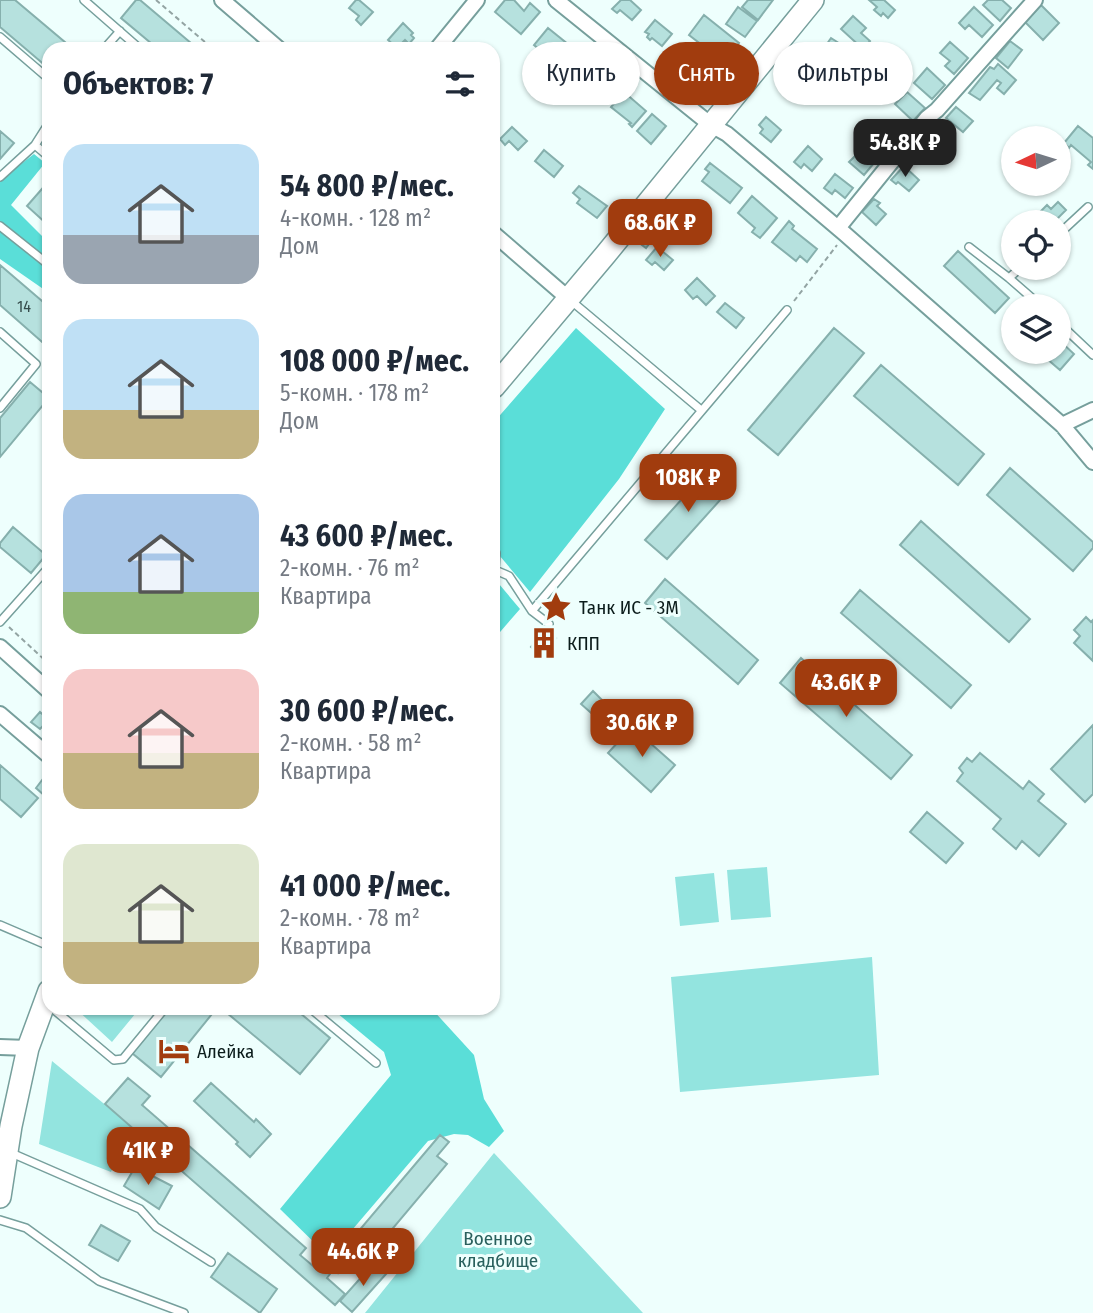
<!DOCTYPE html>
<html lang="ru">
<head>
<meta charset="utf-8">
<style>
	:root { --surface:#fff; --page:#f6f6f7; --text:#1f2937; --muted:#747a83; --accent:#a13c0e }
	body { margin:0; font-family:"Fira Sans Condensed",sans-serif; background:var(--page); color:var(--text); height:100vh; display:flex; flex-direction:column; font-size:26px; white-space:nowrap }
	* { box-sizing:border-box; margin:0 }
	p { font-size:23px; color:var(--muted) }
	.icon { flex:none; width:38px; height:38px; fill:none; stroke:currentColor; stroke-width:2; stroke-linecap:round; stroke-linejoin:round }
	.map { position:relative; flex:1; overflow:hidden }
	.drawer { position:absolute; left:42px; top:42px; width:458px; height:973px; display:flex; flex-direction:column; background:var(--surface); border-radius:21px; box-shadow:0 2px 5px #0004 }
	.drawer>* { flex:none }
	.guide { position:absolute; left:522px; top:42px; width:466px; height:63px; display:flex; gap:14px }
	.needle { width:46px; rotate:266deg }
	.tools { position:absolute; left:1001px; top:126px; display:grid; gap:14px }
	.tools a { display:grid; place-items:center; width:70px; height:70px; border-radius:50%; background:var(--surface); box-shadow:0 2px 5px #0004; font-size:35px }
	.price { position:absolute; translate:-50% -60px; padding:0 16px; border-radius:14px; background:var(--accent); color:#fff; font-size:23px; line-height:46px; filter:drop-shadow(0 2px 4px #0008) }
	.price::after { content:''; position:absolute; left:50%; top:42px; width:21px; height:16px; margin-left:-10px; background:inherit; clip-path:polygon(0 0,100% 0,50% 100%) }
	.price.active { background:#222; color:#fff }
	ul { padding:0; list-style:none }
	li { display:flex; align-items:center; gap:21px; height:175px; padding:0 21px }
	li span { display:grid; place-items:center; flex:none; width:196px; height:140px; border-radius:21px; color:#555 }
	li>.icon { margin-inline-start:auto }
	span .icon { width:84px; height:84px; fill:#fffc; stroke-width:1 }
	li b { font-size:30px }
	h2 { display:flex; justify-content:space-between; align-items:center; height:84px; padding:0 21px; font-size:30px }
	.chip { padding:0 24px; border-radius:32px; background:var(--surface); box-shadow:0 2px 5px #0004; font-size:24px; line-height:63px }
	.chip.active { background:var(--accent); color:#fff }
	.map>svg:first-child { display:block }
	.green { fill:#93e4df }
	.forest { fill:#5aded8 }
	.building { fill:#b6e1de; stroke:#86b0ad; stroke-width:2 }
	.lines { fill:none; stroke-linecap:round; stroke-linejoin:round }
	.service-casing { stroke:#769f9c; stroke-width:10 }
	.minor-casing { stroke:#769f9c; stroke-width:18 }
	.secondary-casing { stroke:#769f9c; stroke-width:24 }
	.path { stroke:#93a4a3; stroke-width:2; stroke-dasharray:5 3.5; stroke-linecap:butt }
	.service { stroke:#fff; stroke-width:7 }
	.minor { stroke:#fff; stroke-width:14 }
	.secondary { stroke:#fff; stroke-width:21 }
	.labels { text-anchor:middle; stroke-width:6; stroke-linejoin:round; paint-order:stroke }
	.number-label { font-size:16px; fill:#364d4c }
	.poi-label { font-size:19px; fill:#0b1c1b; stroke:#eefffd; text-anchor:start }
	.park-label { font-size:19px; fill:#29605d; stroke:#eefffd }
</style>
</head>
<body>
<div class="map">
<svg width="1093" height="1313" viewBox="0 0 1093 1313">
	<rect width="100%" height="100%" fill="#eefffd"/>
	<path class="green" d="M767,867L771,917L731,920L727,870Z
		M714,873L719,922L680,926L675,877Z
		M872,957L879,1075L680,1092L671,977Z
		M75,1008H140L112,1042Z
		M52,1061L131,1126L111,1172L39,1144Z
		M494,1153L643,1313H365Z"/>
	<path class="forest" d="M34,154L45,163L11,205L49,243V293L0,259V180Z
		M576,328L665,409L619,479L530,592L494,549V422Z
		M494,578L520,609L494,639Z
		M331,1008H431L474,1055L484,1099L504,1131L489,1147L468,1135L454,1134L428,1141L329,1257L280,1209L391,1075L384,1052Z"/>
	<path class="building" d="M0,0H15L66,43L62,49H49V64L47,67L0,27Z
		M136,0H140L198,49H158L121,18Z
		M356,0H359L373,12L361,25L356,20L359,16L349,8Z
		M505,0H514L524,11L530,3L540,12L521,34L495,12Z
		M621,0H630L641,10L632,20L620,10L617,13L612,9Z
		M748,0H773L758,20L742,7Z
		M869,0H884L895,10L888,18L883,13L881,16L874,10L877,7Z
		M988,0H1002L1011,8L1000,21L983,5Z
		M1041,5L1059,23L1043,40L1025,22Z
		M738,7L757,21L745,37L726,24Z
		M974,7L993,25L982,37L969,25L965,29L959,23Z
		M704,15L739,43L724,62L689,35Z
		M853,16L866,28L861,33L870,41L863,49L841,29Z
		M655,20L672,34L662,46L652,38L650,40L647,37L649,34L645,32Z
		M403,23L413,33L411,35L414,38L409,44L405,40L397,48L388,40Z
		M548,28L569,45L555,62L534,45Z
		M831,38L848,49L839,63L822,51Z
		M1010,41L1022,50L1008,68L996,58Z
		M950,42L968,58L954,74L945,66L950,61L940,53Z
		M693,59L708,70L702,79L692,71L690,75L684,71Z
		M587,61L599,72L603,68L608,73L591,91L574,76Z
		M998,64L1016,80L1004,94L997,88L1001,83L997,80L980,100L969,93L990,67L994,69Z
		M927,68L945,85L932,99L914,83Z
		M804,69L822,85L810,97L807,94L805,96L791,83Z
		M624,92L646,111L632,127L629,124L631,123L611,107Z
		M907,92L925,108L913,121L895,104Z
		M956,107L973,121L963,132L946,118Z
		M652,114L666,126L651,144L637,131Z
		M766,117L781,130L771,142L760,133L763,129L759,125Z
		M877,126L894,139L885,151L867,138Z
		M1078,126L1093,138V169L1088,165L1091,162L1071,145L1069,148L1064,143Z
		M512,127L527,141L518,150L509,141L505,145L500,139Z
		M936,127L949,139L938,151L925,139Z
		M0,131L14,143L0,159Z
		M808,146L822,159L812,171L804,164L801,168L794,162Z
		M544,150L563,166L554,177L535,161Z
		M860,151L874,163L864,175L849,162Z
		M710,163L742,188L730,203L702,181L709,172L705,169Z
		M904,166L919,180L909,191L898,182L896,184L891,180Z
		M835,174L853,188L845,198L835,190L832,194L824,188Z
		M48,182L49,183V226L27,206Z
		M579,186L607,206L597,218L577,203L580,199L573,193Z
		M752,196L777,218L760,238L752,232L755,228L738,213Z
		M874,199L880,203L877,206L886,214L876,225L862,212Z
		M1058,202L1066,210L1054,222H1038L1044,216L1040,212L1047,205L1051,209Z
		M789,221L794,226L792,229L817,249L807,262L800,256L796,261L772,242Z
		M648,237L652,240L646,248L642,245Z
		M657,247L673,260L664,270L655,262L652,265L646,260Z
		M958,251L1009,298L995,313L944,266Z
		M0,265L49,307V348L0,305Z
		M697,278L715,296L706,305L697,296L693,299L685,290Z
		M725,303L744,318L736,328L717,312Z
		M834,328L864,353L778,455L748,430Z
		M1059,340L1074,354L1060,370L1039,352H1059Z
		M881,365L984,454L958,485L854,396Z
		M30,382L49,398L0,457V418Z
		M1010,468L1093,542V548L1073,571L987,495Z
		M709,469L730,489L667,559L645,540Z
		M921,521L1030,619L1009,642L900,545Z
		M13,527L46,555L31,573L0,547V543Z
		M665,579L758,660L738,684L645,603Z
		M860,590L971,685L951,708L841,613Z
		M1086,617L1091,622L1093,620V661L1074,643L1080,636L1074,630Z
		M546,629L556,638L541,656L531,647Z
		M801,658L912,755L891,779L780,683Z
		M593,691L609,707L598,719L581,704Z
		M40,712L49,720L40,729L31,722Z
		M1093,725V794L1085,802L1051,769Z
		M632,727L675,765L651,792L608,753Z
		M980,753L1023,789L1029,781L1044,794L1038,801L1066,824L1039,856L1022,841L1016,849L993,829L1001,819L957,781L963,773L959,768L967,758L972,762Z
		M0,765L38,798L21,817L0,799Z
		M49,771V790L45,796L36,788Z
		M927,812L963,843L946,863L910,832Z
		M168,1008H205L212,1014L161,1077L132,1053Z
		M221,1008H294L330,1038L300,1074Z
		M128,1078L150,1096L142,1105L306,1248L300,1255L319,1271L322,1267L330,1274L327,1278L345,1294L335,1305L105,1104Z
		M211,1083L254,1122L256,1119L271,1134L250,1157L236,1144L238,1142L194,1101Z
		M440,1135L449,1142L437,1156L447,1164L357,1271L347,1262L338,1273L329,1266Z
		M135,1167L172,1186L159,1209L124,1186Z
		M101,1225L130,1241L118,1261L89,1245Z
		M228,1253L277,1289L260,1313L211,1277Z
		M374,1263L386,1274L352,1312L340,1301Z"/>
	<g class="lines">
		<defs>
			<path id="service" d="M84,0L140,49
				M0,37L49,79
				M104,49L120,31
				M35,145L49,123
				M0,177L35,145L49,157
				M0,226L49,265
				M1059,234L1088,207
				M969,247L1009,278L1041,306
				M1009,278L1020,268
				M569,299L701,410
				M1059,323L1093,355
				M0,332L36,364L0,408
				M494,553H496L495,570L509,576L532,611L549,624
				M532,611L787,310
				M0,622L49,567
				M0,925L49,946
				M52,1008L114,1060L123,1059L165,1008
				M310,1008L376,1063
				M9,1152L140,1209L156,1227L211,1262
				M0,1220L26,1228L99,1281L184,1313"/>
			<path id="minor" d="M222,0L279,49
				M556,0L711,125L727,134L845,234L1062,425L1093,462
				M437,49L477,0
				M838,228L927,118L937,110L1035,0
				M494,234L569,299
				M1062,425L1093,410
				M0,647L49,691
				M0,714L49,756
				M0,1047L28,1048"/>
			<path id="secondary" d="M494,387L606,254L813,0
				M0,1197L11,1126L28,1048L49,991"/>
		</defs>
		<use href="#service" class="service-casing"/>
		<use href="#minor" class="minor-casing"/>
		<use href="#secondary" class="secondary-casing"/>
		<path class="path" d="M156,0L213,49
			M794,301L837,245
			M9,627L49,664"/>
		<use href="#service" class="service"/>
		<use href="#minor" class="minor"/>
		<use href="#secondary" class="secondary"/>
	</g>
	<defs>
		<symbol id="sight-bare" viewBox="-9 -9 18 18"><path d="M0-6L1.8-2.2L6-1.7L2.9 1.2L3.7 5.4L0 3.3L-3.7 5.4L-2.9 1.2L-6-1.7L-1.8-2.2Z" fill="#a13c0e" stroke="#eefffd" stroke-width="2.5" paint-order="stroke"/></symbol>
		<symbol id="building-bare" viewBox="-9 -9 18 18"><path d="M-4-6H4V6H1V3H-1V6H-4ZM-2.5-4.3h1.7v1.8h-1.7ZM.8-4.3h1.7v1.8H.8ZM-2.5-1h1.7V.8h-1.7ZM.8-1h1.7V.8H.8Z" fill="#a13c0e" stroke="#eefffd" stroke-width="2.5" paint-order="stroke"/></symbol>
		<symbol id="hotel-bare" viewBox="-9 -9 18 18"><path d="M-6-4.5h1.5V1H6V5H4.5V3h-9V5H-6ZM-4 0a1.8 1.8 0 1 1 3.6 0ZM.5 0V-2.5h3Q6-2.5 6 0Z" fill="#a13c0e" stroke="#eefffd" stroke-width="2.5" paint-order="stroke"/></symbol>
	</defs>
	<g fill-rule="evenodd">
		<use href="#sight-bare" x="534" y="585" width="44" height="44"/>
		<use href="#building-bare" x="522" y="621" width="44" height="44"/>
		<use href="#hotel-bare" x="152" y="1029" width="44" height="44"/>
	</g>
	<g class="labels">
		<g class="number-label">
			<text x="24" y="312">14</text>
		</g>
		<g class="poi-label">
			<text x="579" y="614">Танк ИС - 3М</text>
			<text x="567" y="650">КПП</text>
			<text x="197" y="1058">Алейка</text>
		</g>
		<g class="park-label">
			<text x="498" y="1245">Военное<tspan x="498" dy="22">кладбище</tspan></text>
		</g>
	</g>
</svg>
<div class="tools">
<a><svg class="needle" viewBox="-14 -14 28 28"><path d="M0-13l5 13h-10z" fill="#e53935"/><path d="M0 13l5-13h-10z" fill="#747a83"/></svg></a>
<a><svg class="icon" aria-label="locate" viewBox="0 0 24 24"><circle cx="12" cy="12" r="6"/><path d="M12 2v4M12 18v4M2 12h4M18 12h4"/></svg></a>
<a><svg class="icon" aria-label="layers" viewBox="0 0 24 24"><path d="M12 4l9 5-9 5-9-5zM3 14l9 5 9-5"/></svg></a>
</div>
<b class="price active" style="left:905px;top:179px">54.8K ₽</b>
<b class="price" style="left:660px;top:259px">68.6K ₽</b>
<b class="price" style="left:688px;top:514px">108K ₽</b>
<b class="price" style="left:846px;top:719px">43.6K ₽</b>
<b class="price" style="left:642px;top:759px">30.6K ₽</b>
<b class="price" style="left:148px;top:1187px">41K ₽</b>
<b class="price" style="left:363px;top:1288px">44.6K ₽</b>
<div class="guide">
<a class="chip">Купить</a>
<a class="chip active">Снять</a>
<a class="chip">Фильтры</a>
</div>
<section class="drawer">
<h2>Объектов: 7<svg class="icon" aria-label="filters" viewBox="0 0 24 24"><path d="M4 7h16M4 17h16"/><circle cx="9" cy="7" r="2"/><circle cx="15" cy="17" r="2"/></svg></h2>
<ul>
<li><span style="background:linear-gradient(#bfe0f5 65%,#9aa5b1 0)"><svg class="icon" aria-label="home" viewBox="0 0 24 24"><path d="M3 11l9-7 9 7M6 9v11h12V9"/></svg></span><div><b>54 800 ₽/мес.</b><p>4-комн. · 128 m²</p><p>Дом</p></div></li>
<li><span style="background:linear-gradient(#bfe0f5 65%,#c2b280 0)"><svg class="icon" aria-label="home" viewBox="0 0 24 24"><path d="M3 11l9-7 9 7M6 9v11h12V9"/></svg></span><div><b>108 000 ₽/мес.</b><p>5-комн. · 178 m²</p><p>Дом</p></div></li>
<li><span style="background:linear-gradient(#a9c7e8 70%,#8fb573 0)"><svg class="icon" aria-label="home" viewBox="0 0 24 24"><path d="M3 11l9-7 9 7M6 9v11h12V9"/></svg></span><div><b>43 600 ₽/мес.</b><p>2-комн. · 76 m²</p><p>Квартира</p></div></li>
<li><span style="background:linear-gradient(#f6c9c9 60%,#c2b280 0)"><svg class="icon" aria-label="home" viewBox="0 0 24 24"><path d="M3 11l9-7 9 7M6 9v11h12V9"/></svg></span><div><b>30 600 ₽/мес.</b><p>2-комн. · 58 m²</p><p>Квартира</p></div></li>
<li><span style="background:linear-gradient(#dfe7d0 70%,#c2b280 0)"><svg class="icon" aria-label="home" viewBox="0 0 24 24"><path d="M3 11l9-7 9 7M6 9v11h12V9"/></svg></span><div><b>41 000 ₽/мес.</b><p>2-комн. · 78 m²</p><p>Квартира</p></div></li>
</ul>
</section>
</div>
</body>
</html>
